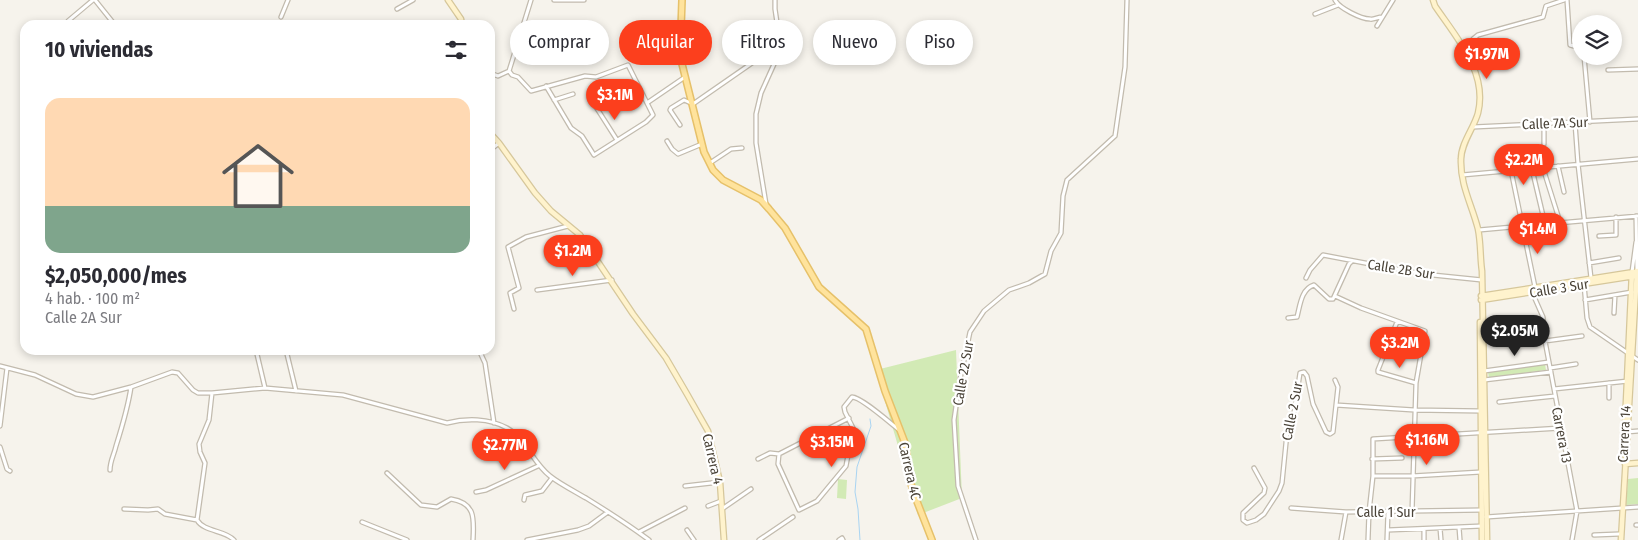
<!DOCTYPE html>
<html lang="es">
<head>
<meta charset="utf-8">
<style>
	:root { --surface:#fff; --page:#f2f2f3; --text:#2b2b33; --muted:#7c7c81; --accent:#fc3f1d }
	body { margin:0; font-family:"Fira Sans Condensed",sans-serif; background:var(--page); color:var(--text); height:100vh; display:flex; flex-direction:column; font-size:19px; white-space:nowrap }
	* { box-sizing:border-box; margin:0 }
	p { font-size:16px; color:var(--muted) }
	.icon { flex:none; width:28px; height:28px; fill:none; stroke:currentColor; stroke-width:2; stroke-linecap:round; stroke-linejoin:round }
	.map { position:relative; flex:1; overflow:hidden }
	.sheet { position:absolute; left:20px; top:20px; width:475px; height:335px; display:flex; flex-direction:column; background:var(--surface); border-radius:15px; box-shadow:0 2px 8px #0003 }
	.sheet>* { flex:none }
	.banner { position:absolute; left:510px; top:20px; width:475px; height:45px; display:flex; gap:10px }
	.fabs { position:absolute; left:1572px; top:15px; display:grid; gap:10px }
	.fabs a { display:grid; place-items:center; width:50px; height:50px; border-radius:50%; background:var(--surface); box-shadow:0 2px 8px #0003; font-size:25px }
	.price { position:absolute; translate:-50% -42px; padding:0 11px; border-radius:18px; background:var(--accent); color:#fff; font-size:16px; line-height:32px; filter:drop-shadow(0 1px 2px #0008) }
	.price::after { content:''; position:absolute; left:50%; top:30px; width:15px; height:11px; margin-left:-8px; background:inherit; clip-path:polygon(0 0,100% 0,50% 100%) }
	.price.on { background:#222; color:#fff }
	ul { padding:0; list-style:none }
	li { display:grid; align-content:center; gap:10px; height:265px; padding:0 25px }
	li span { display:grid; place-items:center; height:155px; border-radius:15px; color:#555 }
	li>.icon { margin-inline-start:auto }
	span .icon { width:90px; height:90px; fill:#fffc; stroke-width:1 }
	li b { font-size:21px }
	h2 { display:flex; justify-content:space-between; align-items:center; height:60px; padding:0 25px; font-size:21px }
	.pill { padding:0 18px; border-radius:22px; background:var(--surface); box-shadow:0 2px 8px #0003; font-size:18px; line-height:45px }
	.pill.on { background:var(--accent); color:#fff }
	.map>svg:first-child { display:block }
	.green { fill:#d2eab5 }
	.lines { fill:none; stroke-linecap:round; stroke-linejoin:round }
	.stream { stroke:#a9d4f2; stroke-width:1 }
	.street-casing { stroke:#c2bbae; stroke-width:5.5 }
	.secondary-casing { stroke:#d6c79b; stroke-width:7 }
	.primary-casing { stroke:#e6c16a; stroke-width:8 }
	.street { stroke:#fff; stroke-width:3 }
	.secondary { stroke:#fff3cd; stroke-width:4.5 }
	.primary { stroke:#ffe39c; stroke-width:5 }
	.labels { text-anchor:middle; stroke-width:4.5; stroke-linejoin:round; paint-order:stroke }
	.street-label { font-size:14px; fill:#4b4439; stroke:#fff }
</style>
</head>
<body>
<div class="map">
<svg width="1638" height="540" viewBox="0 0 1638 540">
	<rect width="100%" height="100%" fill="#f6f3ec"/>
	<path class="green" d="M956,350L962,498L918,515L876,370Z
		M1545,364L1546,370L1489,378L1488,372Z
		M1638,478V504L1626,505L1628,479Z
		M838,479L847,480L846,499L837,498Z"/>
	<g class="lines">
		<path class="stream" d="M860,540L858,509L855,492L857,467L871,426L870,419"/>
		<defs>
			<path id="street" d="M95,0L115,25
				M554,0H584
				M1335,0C1339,8 1361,19 1370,19C1373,20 1378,17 1382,17
				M1567,0L1570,45L1581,48
				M397,9L413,0
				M1315,14L1338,5
				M281,17L288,0
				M67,25L68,21L93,0
				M1377,26L1393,0
				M1467,53L1473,39L1478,35L1543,17L1546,6L1564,0
				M1584,56L1590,122
				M1608,70L1638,69
				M509,71L512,75L518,77L531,91L585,76L596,77L628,65L653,115L646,122L594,155L582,136L571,128L546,86
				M490,73L498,76L509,71L531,0
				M554,100L573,94
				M647,103L685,77
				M1575,123L1578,164L1591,278
				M1544,124V144
				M680,125L670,110L671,108L684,100L693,104L778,45
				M1473,127L1638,119
				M617,140L596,107C597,94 627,91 638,87
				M667,141L672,149L678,154L702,144
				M490,150L499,143
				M1507,151L1535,287
				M710,163L731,149L742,148
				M1558,166L1564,192
				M1543,168L1560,222
				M1532,169L1545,224
				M1462,175L1638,159
				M766,204L756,143V114L761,93L775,62L779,36L775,9V0
				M1636,216L1637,271
				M1479,230L1638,216
				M1599,236L1616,235V217
				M1589,263L1619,258
				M1632,272L1636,242
				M1306,278L1310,270L1323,255L1423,274L1482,280
				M1584,284L1587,318L1590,327L1638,360
				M537,290L612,280
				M1532,292L1543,317L1545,341L1577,511L1572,540
				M1335,296L1361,308L1425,331L1416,383L1412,512
				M1585,300L1632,292
				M514,309L510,293L519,288L508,247L526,237L568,226
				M1614,313L1615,295
				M1288,318L1297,317C1300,306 1301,289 1314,285L1329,299H1333L1349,264L1352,261
				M1397,322L1378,370V372L1416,383
				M1545,341L1582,336
				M1387,345L1402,351
				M256,350L265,388
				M286,350L296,391
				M479,350L485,363L494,423
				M0,366L35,375L76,394L93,397L131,387L172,372L178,373L193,390L198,393H212L265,388L343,395L447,423C466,418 489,418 507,428C526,439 533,463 550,476C560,484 574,491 586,498C607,511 629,525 649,540
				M1550,368L1576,364
				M1484,371L1549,362
				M1484,380L1551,372
				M1554,389L1628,381
				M212,393L209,420L199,444L200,452L205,463L197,520C204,532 225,530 234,540
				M1609,398V383
				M1499,402L1555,396
				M1336,405L1414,410L1480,411
				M0,426L7,368
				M1626,432L1638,431
				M0,447L7,469L10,471
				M779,454L778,464L799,510L817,501L846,466L853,428L845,412L844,407L852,397C861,397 889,422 898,429
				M779,454L849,418
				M758,459L770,453L779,454
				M1372,459L1402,458
				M1254,468L1265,488L1264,493L1243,513V520L1247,523L1256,520L1264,514L1279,491L1282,483L1287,433L1294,413L1300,373L1304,372L1307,376L1313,404L1326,432L1330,434L1333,432L1338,387L1335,380
				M110,470C110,461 114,455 116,446C122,427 128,408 131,387
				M387,473L421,505L437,507L451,499C476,503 474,519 473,540
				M1373,476H1412L1481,472
				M685,486L720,482
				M476,492L486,490L538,466
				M524,500L525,495L542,491L552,478
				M708,506L721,501
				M1291,508L1346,512L1482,510
				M124,509L148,510L158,509L165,514L197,520
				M722,509L751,489
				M1486,517L1638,507
				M362,522L407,540
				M1636,525H1638
				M1459,527L1460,540
				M1440,528L1441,540
				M1424,529V540
				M687,530L694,540
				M1388,530L1482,526
				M639,532L685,508
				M1594,535L1619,534
				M527,540L578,530L589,526L608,512
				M759,540L793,517
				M839,540L842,538L843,540
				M976,540L958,486L954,420L960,379L970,332L984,311L1009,290L1029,283L1045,274L1051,251L1061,233L1063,196L1067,180L1115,136L1125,67L1127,0
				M1341,540L1346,512
				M1368,540L1369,512L1373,476V439L1561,428
				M1387,540L1388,512"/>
			<path id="secondary" d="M448,0L461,19L462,25
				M1433,0L1435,6C1456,37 1488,72 1478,113C1474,128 1461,143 1461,159C1460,185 1472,205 1478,229C1481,243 1480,258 1482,271L1487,540
				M490,133L499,143L535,193L551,211L580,235L633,314L666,358L687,394L708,431L720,482L724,540
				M1481,296L1634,272
				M1481,300L1634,276
				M1480,322L1482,540
				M1624,445L1632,272
				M1625,464L1638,463
				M1621,540L1637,271"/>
			<path id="primary" d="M682,0L680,56L704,152L713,170L723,180L761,200L769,209L785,228L819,287L866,329L885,391L905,443L911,484L916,499L932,540"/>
		</defs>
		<use href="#street" class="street-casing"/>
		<use href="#secondary" class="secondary-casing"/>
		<use href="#primary" class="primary-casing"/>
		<use href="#street" class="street"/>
		<use href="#secondary" class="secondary"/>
		<use href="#primary" class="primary"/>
	</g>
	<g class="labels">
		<g class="street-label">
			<text transform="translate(1555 123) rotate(-2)" y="5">Calle 7A Sur</text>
			<text transform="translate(1401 269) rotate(9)" y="5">Calle 2B Sur</text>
			<text transform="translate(1559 288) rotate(-9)" y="5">Calle 3 Sur</text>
			<text transform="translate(963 373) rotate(-80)" y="5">Calle 22 Sur</text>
			<text transform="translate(1292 411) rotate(-79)" y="5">Calle 2 Sur</text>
			<text transform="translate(1624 434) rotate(-87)" y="5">Carrera 14</text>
			<text transform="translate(1562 435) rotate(79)" y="5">Carrera 13</text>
			<text transform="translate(713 459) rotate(77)" y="5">Carrera 4</text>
			<text transform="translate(910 471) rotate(77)" y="5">Carrera 4C</text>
			<text x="1386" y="517">Calle 1 Sur</text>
		</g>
	</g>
</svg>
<div class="fabs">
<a><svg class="icon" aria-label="layers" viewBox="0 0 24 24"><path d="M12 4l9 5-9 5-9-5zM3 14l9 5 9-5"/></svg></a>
</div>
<b class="price" style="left:1487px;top:80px">$1.97M</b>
<b class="price" style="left:615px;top:121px">$3.1M</b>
<b class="price" style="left:1524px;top:186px">$2.2M</b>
<b class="price" style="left:1538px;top:255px">$1.4M</b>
<b class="price" style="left:573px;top:277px">$1.2M</b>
<b class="price on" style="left:1515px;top:357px">$2.05M</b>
<b class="price" style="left:1400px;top:369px">$3.2M</b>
<b class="price" style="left:1427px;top:466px">$1.16M</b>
<b class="price" style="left:832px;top:468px">$3.15M</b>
<b class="price" style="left:505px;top:471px">$2.77M</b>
<div class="banner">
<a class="pill">Comprar</a>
<a class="pill on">Alquilar</a>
<a class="pill">Filtros</a>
<a class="pill">Nuevo</a>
<a class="pill">Piso</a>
</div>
<section class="sheet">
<h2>10 viviendas<svg class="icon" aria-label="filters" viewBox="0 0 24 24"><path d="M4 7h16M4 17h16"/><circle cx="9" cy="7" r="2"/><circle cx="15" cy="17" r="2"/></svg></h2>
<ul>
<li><span style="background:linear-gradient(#ffd9b3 70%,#7fa58c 0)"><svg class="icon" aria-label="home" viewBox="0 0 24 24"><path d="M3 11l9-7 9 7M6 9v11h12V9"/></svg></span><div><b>$2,050,000/mes</b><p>4 hab. · 100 m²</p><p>Calle 2A Sur</p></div></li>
</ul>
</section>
</div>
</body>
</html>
